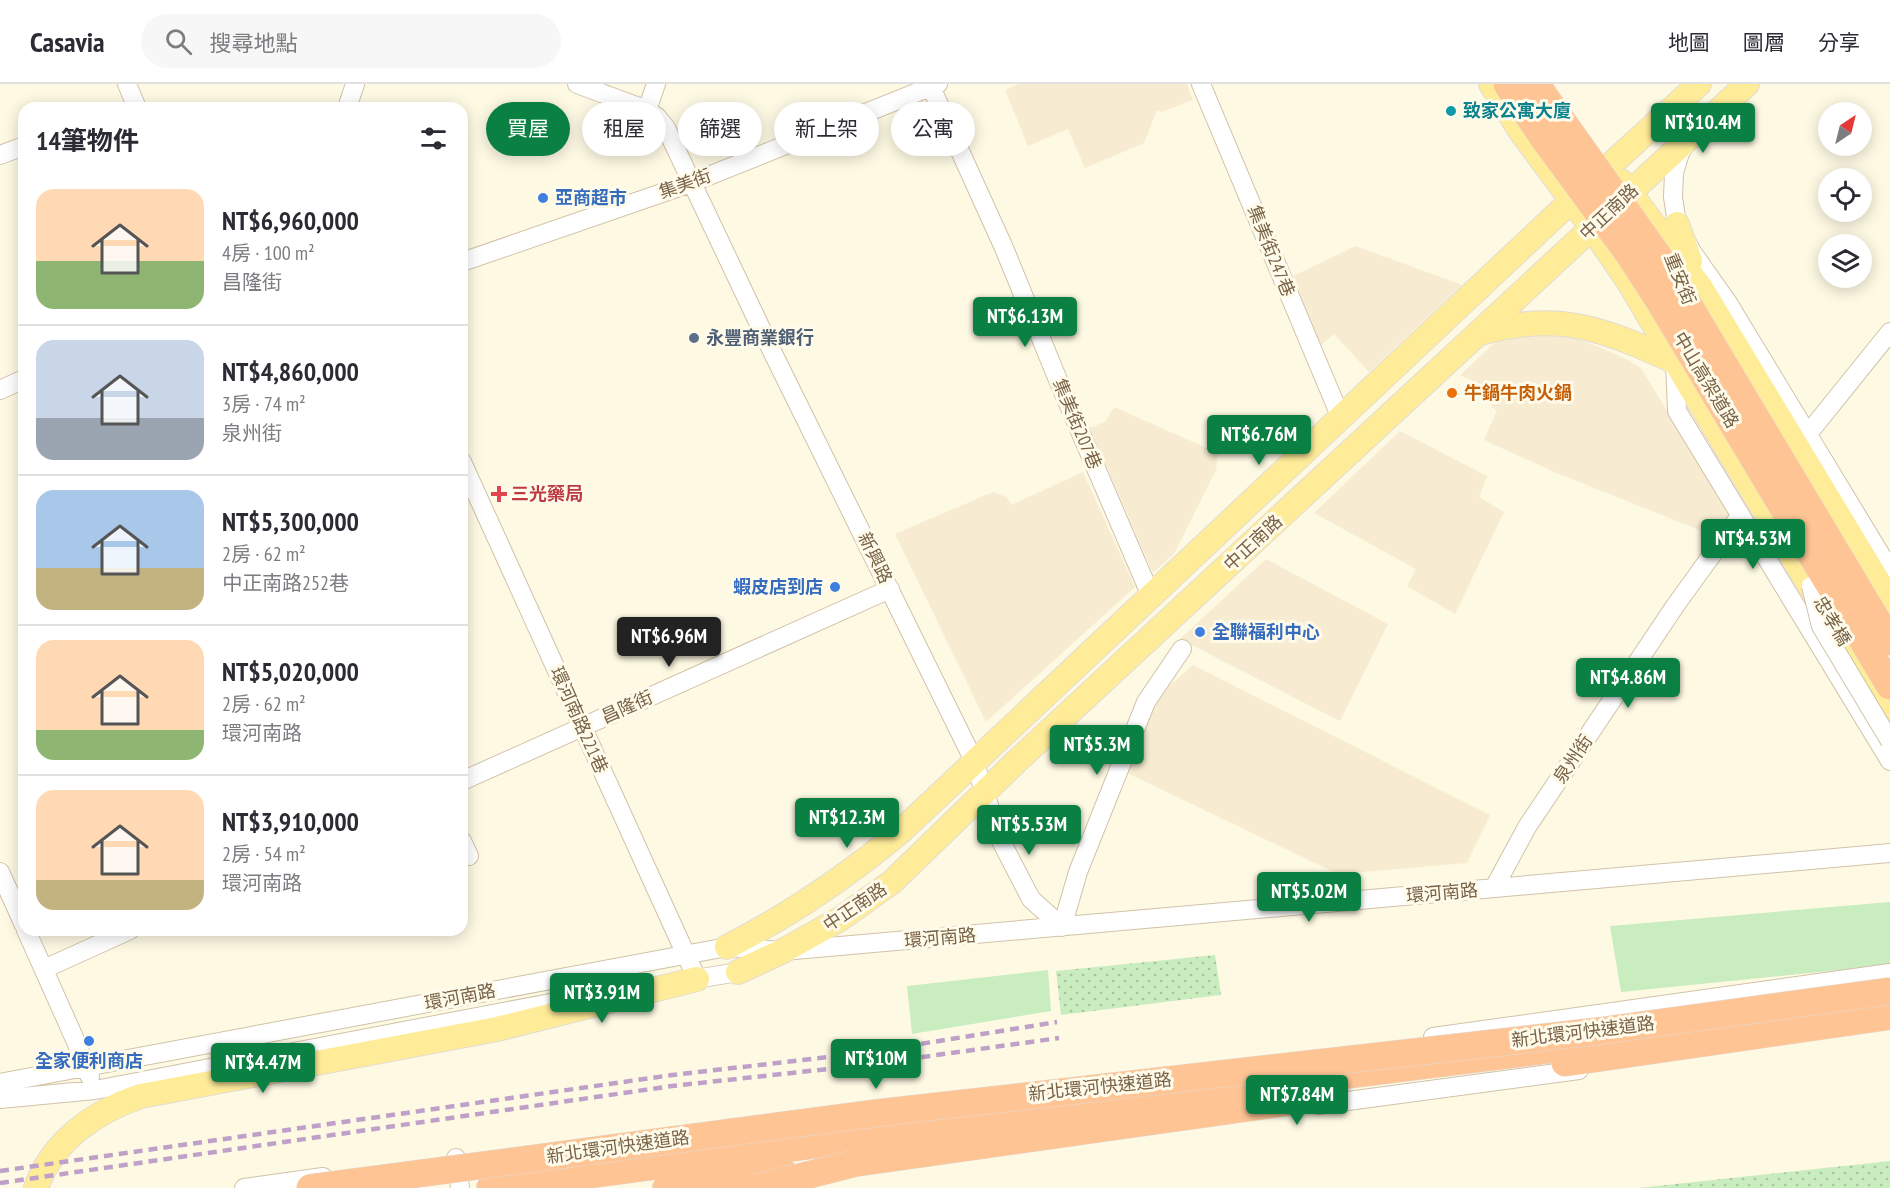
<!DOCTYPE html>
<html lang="zh-TW">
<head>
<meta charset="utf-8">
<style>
	:root { --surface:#fff; --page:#f7f7f7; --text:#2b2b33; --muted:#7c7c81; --line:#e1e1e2; --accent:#0b8043 }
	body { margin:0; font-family:"PT Sans Narrow","Noto Sans TC",sans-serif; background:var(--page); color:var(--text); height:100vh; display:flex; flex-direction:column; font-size:22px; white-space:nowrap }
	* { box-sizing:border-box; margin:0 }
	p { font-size:20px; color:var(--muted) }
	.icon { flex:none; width:33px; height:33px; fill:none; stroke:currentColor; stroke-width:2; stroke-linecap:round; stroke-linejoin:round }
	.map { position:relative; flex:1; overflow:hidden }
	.details { position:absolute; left:18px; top:18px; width:450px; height:834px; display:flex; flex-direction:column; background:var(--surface); border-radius:18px; box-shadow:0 3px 15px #0003 }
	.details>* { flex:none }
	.top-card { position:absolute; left:486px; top:18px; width:570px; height:54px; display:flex; gap:12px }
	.needle { width:39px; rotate:35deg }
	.fabs { position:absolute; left:1818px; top:18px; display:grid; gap:12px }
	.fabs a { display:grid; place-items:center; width:54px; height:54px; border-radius:50%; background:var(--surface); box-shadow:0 3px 15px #0003; font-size:30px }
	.price { position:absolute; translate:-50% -51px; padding:0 14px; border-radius:6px; background:var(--accent); color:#fff; font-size:20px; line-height:39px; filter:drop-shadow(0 2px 3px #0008) }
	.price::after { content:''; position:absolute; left:50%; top:36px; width:18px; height:14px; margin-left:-9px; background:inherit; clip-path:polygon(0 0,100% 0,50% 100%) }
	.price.current { background:#222; color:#fff }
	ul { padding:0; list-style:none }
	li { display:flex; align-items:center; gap:18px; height:150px; padding:0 18px }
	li+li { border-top:2px solid var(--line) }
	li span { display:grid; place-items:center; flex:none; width:168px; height:120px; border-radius:18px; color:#555 }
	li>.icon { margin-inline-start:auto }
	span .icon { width:72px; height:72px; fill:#fffc; stroke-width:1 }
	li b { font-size:26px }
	h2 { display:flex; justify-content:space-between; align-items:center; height:72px; padding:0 18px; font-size:26px }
	.chip { padding:0 21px; border-radius:27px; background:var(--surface); box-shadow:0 3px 15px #0003; font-size:21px; line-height:54px }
	.chip.current { background:var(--accent); color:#fff }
	header { display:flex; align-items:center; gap:36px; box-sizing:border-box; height:84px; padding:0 30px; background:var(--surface); border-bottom:2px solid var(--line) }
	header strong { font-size:28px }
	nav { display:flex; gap:33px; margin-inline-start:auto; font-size:21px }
	.search { width:420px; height:54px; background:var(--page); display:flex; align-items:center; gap:15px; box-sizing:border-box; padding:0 21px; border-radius:33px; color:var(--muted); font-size:22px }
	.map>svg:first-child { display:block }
	.residential { fill:#f7ecd1 }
	.green { fill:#caedc0 }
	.park { fill:url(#park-dots) }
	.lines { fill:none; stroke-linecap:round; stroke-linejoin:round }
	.minor-casing { stroke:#d1c2a8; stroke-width:20 }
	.major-casing { stroke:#e2dcd6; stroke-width:26 }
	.highway-casing { stroke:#e2dcd6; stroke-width:28 }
	.minor { stroke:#fff; stroke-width:18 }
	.major { stroke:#ffec99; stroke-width:24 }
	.highway { stroke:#fec494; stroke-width:27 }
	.rail { stroke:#bea0c9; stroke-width:4.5; stroke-dasharray:9 6; stroke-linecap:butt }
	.minor-bridge-casing { stroke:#d1c2a8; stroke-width:20; stroke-linecap:butt }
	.highway-bridge-casing { stroke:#e2dcd6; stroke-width:28; stroke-linecap:butt }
	.minor-bridge { stroke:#fff; stroke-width:18 }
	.highway-bridge { stroke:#fec494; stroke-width:27 }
	.culture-dot { fill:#0f9aa8; stroke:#fffbeb; stroke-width:2 }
	.shop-dot { fill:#3f7fe0; stroke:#fffbeb; stroke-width:2 }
	.service-dot { fill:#5c6f8a; stroke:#fffbeb; stroke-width:2 }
	.food-dot { fill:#e8710a; stroke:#fffbeb; stroke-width:2 }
	.health-dot { fill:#e0444e; stroke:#fffbeb; stroke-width:2 }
	.labels { text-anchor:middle; stroke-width:6; stroke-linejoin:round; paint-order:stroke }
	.culture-label { font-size:18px; font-weight:bold; fill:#0d838f; stroke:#fffbeb; text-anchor:start }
	.street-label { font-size:18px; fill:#796246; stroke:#fffbeb }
	.shop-label { font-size:18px; font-weight:bold; fill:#366cbe; stroke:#fffbeb; text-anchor:start }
	.service-label { font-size:18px; font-weight:bold; fill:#4e5e75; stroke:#fffbeb; text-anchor:start }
	.food-label { font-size:18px; font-weight:bold; fill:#c56008; stroke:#fffbeb; text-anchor:start }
	.health-label { font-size:18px; font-weight:bold; fill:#be3a42; stroke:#fffbeb; text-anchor:start }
</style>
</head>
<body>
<header>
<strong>Casavia</strong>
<div class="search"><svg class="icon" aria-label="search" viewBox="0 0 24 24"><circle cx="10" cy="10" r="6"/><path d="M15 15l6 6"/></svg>搜尋地點</div>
<nav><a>地圖</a><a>圖層</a><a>分享</a></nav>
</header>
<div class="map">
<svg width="1890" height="1104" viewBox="0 0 1890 1104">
	<defs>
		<pattern id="park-dots" width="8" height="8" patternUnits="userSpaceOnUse" patternTransform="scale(1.5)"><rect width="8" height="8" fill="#caedc0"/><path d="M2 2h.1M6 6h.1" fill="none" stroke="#a9c39e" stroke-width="1.8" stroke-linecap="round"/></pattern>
	</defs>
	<rect width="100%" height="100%" fill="#fef9e3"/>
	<path class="residential" d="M1019,0H1187L1193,16L1161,28L1157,26L1144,59L1085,84L1068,45L1028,62L1005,6Z
		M1356,162L1462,201L1369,288L1334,250L1320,262L1293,192Z
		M1514,246L1573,253L1604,265L1630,277L1641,284L1732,433L1717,453L1552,387L1484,356L1497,326L1491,323L1497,308L1460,291L1500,254Z
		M1114,323L1218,369L1216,386L1174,470L1153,489L1090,344L1106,337Z
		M1400,347L1487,392L1479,413L1504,428L1455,530L1407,502L1416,485L1314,429Z
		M1083,388L1135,503L986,638L895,450L993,408L1007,413L1011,421Z
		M1266,475L1388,540L1340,637L1180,555Z
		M1193,581L1490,731L1467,779L1338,790L1125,688L1153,624L1168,603Z"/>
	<path class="green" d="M1890,818V881L1621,908L1610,842Z
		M1048,886L1051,927L912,950L907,902Z"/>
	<path class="park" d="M1215,871L1221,911L1061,931L1056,887Z
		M1890,1077V1104H1638Z"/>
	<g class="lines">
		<defs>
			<path id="minor" d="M127,0L137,24
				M577,0L647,26L657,33L666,44L767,257L974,677L1001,757L1031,815L1062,843L1078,788L1146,618L1182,565
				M924,0L931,3L1004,164L1058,296L1151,512
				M1201,0L1341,334
				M347,24L355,0
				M647,26L656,0
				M1686,59L1680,69L1674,89L1673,113L1677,140L1692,168L1728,219L1890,486
				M0,71L24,62
				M462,178L691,99L938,0
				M1675,278L1677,327L1890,677
				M0,306L24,295
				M1807,351L1890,248
				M462,378L697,895
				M462,697L890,505
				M462,757L469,772
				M0,788L24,841
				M1494,804L1527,743L1675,522L1740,432
				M26,846L77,960L90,993
				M44,885L130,846
				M684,897L738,888
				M1433,953L1890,889
				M0,999L727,863L783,867L1890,769
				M0,1015L95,1006L571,915
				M1318,1021L1579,986
				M456,1074L460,1104
				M244,1104L323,1093"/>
			<path id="major" d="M1491,0L1519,45L1592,144L1630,200L1698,316L1890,635
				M1622,98L1701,204L1890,517
				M1677,140L1690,177
				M1484,248C1560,227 1605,246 1674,277
				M727,863C790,831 846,793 900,748L1572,116L1699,0
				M738,888L783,867L840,835L892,798L1018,676L1747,0
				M36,1104C52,1057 96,1027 141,1012L497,945L697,895"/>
			<path id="highway" d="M1565,979L1890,932
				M828,1083L1331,1012
				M490,1104L1188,1011L1586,961
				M666,1104L784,1089"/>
		</defs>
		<use href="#minor" class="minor-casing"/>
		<use href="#major" class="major-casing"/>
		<use href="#highway" class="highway-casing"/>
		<use href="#minor" class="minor"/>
		<use href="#major" class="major"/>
		<use href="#highway" class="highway"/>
		<path class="rail" d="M0,1087L672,991L864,969L1057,938
			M0,1099L672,1002L865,981L1059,954"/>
		<defs>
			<path id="minor-bridge" d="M1811,502L1821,542L1890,657"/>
			<path id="highway-bridge" d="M1507,0L1544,55L1628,169L1661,220L1890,602
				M1536,0L1664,180L1890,558
				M310,1104L877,1029L1599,947L1890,907
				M756,1104L852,1080"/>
		</defs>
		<use href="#minor-bridge" class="minor-bridge-casing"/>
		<use href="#highway-bridge" class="highway-bridge-casing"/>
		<use href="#minor-bridge" class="minor-bridge"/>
		<use href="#highway-bridge" class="highway-bridge"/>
	</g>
	<circle class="culture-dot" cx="1451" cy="27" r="6"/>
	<g class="shop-dot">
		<circle cx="543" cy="114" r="6"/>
		<circle cx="835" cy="503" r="6"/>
		<circle cx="1200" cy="548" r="6"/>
		<circle cx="89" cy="957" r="6"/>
	</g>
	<circle class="service-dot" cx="694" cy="254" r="6"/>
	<circle class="food-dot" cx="1452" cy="309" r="6"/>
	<path class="health-dot" d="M496 401h6v6h6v6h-6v6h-6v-6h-6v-6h6z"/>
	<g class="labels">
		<g class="culture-label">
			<text x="1463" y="33">致家公寓大廈</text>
		</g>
		<g class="street-label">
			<text transform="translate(685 100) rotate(-20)" y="6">集美街</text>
			<text transform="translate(1609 128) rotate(-43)" y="6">中正南路</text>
			<text transform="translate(1271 167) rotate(68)" y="6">集美街247巷</text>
			<text transform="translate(1680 195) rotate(68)" y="6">重安街</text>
			<text transform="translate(1706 296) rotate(59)" y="6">中山高架道路</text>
			<text transform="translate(1077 340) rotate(67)" y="6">集美街207巷</text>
			<text transform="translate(1253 459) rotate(-43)" y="6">中正南路</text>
			<text transform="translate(875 474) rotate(64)" y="6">新興路</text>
			<text transform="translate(1832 537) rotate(59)" y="6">忠孝橋</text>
			<text transform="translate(627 623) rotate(-24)" y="6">昌隆街</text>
			<text transform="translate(579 636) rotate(66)" y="6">環河南路221巷</text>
			<text transform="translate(1573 675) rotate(-56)" y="6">泉州街</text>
			<text transform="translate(1442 809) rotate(-5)" y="6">環河南路</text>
			<text transform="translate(855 823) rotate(-34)" y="6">中正南路</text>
			<text transform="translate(940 854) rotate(-5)" y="6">環河南路</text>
			<text transform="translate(460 913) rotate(-11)" y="6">環河南路</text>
			<text transform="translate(1583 948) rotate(-7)" y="6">新北環河快速道路</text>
			<text transform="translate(1100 1003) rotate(-6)" y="6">新北環河快速道路</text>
			<text transform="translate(618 1063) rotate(-8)" y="6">新北環河快速道路</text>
		</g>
		<g class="shop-label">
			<text x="555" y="120">亞商超市</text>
			<text x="823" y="509" text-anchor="end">蝦皮店到店</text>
			<text x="1212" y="554">全聯福利中心</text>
			<text x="89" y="983" text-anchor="middle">全家便利商店</text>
		</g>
		<g class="service-label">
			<text x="706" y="260">永豐商業銀行</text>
		</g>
		<g class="food-label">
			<text x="1464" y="315">牛鍋牛肉火鍋</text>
		</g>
		<g class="health-label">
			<text x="511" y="416">三光藥局</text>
		</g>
	</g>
</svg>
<div class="fabs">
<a><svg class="needle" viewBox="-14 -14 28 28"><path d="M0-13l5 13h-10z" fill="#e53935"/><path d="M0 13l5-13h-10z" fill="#7c7c81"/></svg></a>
<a><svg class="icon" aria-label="locate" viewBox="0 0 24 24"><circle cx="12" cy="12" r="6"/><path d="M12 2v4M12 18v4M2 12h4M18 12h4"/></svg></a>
<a><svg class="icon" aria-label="layers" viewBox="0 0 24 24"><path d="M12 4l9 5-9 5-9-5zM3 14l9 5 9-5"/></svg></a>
</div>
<b class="price" style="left:1703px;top:70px">NT$10.4M</b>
<b class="price" style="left:1025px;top:264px">NT$6.13M</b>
<b class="price" style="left:1259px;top:382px">NT$6.76M</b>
<b class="price" style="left:1753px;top:486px">NT$4.53M</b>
<b class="price current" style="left:669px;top:584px">NT$6.96M</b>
<b class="price" style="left:1628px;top:625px">NT$4.86M</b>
<b class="price" style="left:1097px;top:692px">NT$5.3M</b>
<b class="price" style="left:847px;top:765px">NT$12.3M</b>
<b class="price" style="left:1029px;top:772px">NT$5.53M</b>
<b class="price" style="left:1309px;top:839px">NT$5.02M</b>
<b class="price" style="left:602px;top:940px">NT$3.91M</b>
<b class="price" style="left:876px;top:1006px">NT$10M</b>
<b class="price" style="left:263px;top:1010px">NT$4.47M</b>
<b class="price" style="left:1297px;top:1042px">NT$7.84M</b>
<div class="top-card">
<a class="chip current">買屋</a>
<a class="chip">租屋</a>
<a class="chip">篩選</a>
<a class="chip">新上架</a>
<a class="chip">公寓</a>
</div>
<section class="details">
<h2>14筆物件<svg class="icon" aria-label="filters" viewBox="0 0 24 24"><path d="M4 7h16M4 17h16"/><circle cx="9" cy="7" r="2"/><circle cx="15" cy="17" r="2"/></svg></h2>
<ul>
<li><span style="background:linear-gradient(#ffd9b3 60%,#8fb573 0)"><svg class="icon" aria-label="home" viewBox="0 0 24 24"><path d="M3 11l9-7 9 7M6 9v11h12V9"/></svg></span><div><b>NT$6,960,000</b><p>4房 · 100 m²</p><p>昌隆街</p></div></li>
<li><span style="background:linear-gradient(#c9d6e8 65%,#9aa5b1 0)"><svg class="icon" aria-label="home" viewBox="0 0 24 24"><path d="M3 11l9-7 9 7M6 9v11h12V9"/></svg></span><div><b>NT$4,860,000</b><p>3房 · 74 m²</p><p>泉州街</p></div></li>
<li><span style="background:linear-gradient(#a9c7e8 65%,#c2b280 0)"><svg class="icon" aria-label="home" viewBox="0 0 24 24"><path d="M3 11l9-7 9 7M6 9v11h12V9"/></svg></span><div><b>NT$5,300,000</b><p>2房 · 62 m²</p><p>中正南路252巷</p></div></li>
<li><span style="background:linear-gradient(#ffd9b3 75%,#8fb573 0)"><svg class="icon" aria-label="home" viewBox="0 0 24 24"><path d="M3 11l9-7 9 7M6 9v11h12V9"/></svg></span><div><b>NT$5,020,000</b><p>2房 · 62 m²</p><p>環河南路</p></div></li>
<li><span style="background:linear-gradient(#ffd9b3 75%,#c2b280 0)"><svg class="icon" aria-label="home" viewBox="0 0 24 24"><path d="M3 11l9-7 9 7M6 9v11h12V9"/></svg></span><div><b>NT$3,910,000</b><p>2房 · 54 m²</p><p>環河南路</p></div></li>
</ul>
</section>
</div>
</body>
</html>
